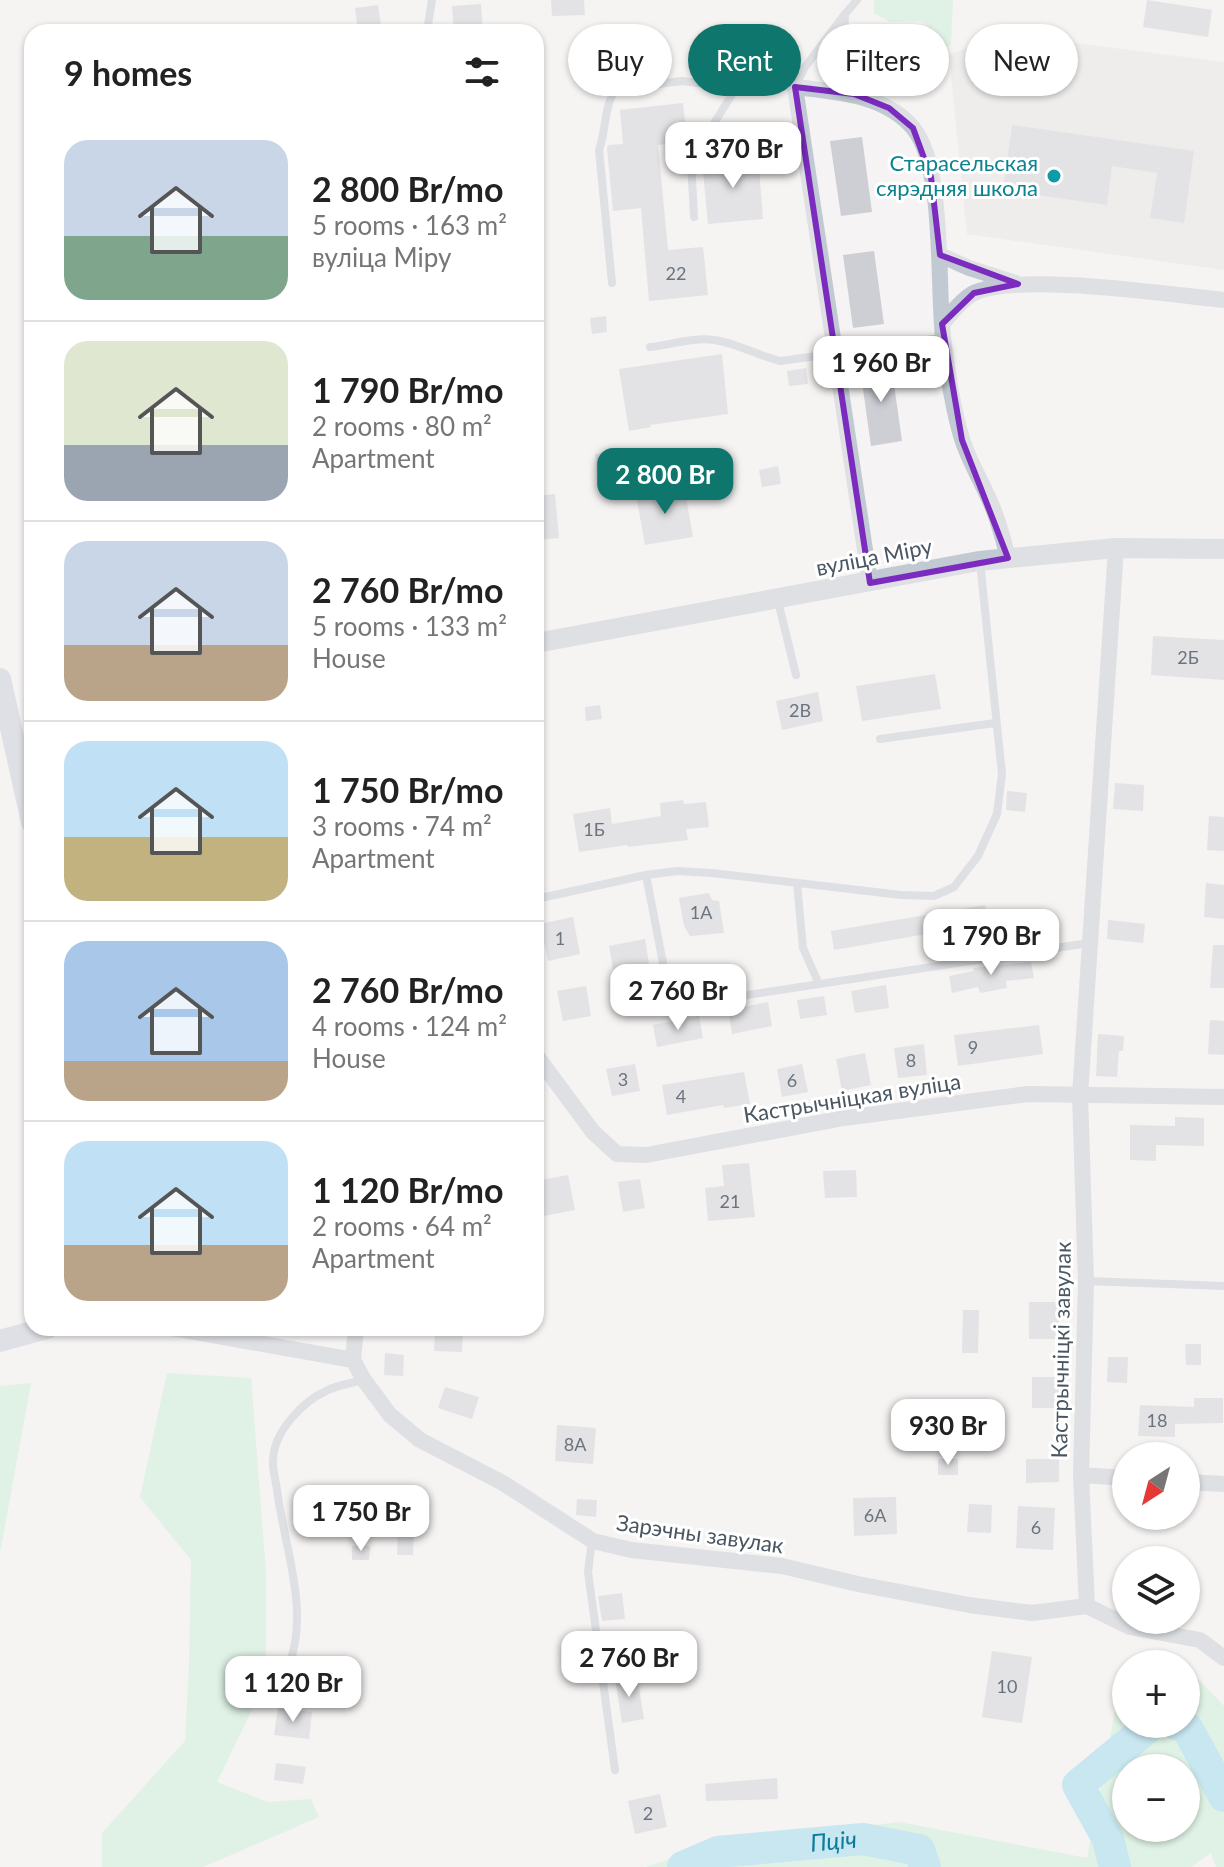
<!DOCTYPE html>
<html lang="en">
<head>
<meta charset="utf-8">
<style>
	:root { --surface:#fff; --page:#f6f6f6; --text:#222; --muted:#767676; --line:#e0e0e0; --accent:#0f766e }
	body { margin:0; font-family:Lato,sans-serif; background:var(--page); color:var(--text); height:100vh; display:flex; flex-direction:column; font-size:30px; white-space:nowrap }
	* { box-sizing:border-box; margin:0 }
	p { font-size:26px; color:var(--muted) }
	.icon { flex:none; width:44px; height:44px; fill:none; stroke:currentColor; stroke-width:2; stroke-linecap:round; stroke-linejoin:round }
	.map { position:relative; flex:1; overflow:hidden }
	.details { position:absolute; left:24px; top:24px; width:520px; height:1312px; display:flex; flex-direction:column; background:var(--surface); border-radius:24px; box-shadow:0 2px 6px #0004 }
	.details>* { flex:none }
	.banner { position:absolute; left:568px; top:24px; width:536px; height:72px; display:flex; gap:16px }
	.needle { width:52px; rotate:216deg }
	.fabs { position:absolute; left:1112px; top:1442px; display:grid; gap:16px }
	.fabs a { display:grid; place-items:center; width:88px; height:88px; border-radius:50%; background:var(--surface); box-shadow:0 2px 6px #0004; font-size:40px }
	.price { position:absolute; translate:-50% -68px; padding:0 18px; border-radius:16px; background:#fff; color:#222; font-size:26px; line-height:52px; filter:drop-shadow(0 2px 4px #0008) }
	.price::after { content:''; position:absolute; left:50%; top:48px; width:24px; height:18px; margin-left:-12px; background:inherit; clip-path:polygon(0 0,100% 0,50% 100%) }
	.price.active { background:var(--accent); color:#fff }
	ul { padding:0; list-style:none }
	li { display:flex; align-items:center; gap:24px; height:200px; padding:0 40px }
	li+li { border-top:2px solid var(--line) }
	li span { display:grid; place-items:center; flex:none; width:224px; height:160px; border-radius:24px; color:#555 }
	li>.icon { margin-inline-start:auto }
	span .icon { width:96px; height:96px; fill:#fffc; stroke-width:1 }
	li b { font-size:34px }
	h2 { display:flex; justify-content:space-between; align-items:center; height:96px; padding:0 40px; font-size:34px }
	.chip { padding:0 28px; border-radius:36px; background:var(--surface); box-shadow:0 2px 6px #0004; font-size:28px; line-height:72px }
	.chip.active { background:var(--accent); color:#fff }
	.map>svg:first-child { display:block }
	.education { fill:#e6e4e5 }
	.green { fill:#c3f1d5; fill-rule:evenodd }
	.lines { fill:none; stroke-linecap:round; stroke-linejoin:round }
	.river { stroke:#90daee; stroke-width:32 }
	.building { fill:#cdcfd5 }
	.service { stroke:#c1cad2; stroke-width:8 }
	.minor { stroke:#c1cad2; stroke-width:16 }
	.tertiary { stroke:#c1cad2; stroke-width:20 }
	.secondary { stroke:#c1cbd6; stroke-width:22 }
	.marked { fill:none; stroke:#7b2cbf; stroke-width:6; stroke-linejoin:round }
	.culture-dot { fill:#0f9aa8; stroke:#fff; stroke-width:3 }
	.labels { text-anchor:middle; stroke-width:6; stroke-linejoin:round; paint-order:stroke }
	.number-label { font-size:18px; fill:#6b747e }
	.culture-label { font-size:22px; fill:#0d838f; stroke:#fff; text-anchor:end }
	.street-label { font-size:22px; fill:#4a5661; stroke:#fff }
	.water-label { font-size:24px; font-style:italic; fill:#0c7c9b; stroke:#fff }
</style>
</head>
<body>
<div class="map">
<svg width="1224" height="1867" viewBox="0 0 1224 1867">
	<rect width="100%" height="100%" fill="#f5f3f3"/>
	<path class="education" d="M1002,34L1224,62V270L967,234L949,55Z"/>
	<path class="green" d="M874,0H953L951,44L945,49L936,47V38L923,21L890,22L874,13Z
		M167,1373L251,1378L266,1573V1681L217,1782L268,1802L311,1799L319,1817L203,1867H102V1833L185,1741L189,1664L191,1560L140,1497Z
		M31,1383L0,1553V1386Z
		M1186,1670H1189L1224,1706V1867H1216L1211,1853L1191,1867H646L716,1844L899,1822L1087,1858L1122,1675L1126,1674V1724H1186ZM1126,1768H1186V1828H1126Z"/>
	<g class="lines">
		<g class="river">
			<path d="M1176,1724L1187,1728L1224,1796"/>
			<path id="s1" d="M683,1867L718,1852L863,1839L919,1850L925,1867"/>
			<path d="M1115,1867L1108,1839L1078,1785L1152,1724"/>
		</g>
	</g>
	<path class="building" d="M551,0H584L585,15L552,16Z
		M1147,0L1212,10L1208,37L1143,27Z
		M481,4L483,32H454L452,6Z
		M378,5L382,32H358L355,8Z
		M683,103L687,142L658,145L668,250L703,247L708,295L649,301L641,208L613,211L607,149L608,145L623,144L620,110Z
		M1012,125L1194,151L1184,223L1150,218L1157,173L1112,166L1107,205L1003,190Z
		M862,137L872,212L841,216L830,141Z
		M758,156L763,219L708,224L702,161Z
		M874,251L884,324L853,328L843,255Z
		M606,316L607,332L592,334L590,318Z
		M722,354L728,414L650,425L651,427L629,431L619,369Z
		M891,363L902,441L871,446L860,368Z
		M806,368L808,384L789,386L787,371Z
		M618,452L622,490L599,492L595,454Z
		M778,466L781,484L762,487L759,470Z
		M684,486L693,537L645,545L636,495Z
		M555,494L559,538L536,540V496Z
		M1153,636L1224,640V680L1151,675Z
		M935,674L941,709L862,721L856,686Z
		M818,692L823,721L782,730L776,701Z
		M600,705L602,719L586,721L585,707Z
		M1115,783L1144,785L1143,811L1113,809Z
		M1007,791L1027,793L1025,812L1006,810Z
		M683,800L684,804L706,802L709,827L686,829L688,840L628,847L627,845L579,852L573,814L610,808L612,824L661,816L660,803Z
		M1209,816L1224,817V851L1207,850Z
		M1206,883L1224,885V919L1204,917Z
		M709,893L712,900L719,901L724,933L690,936L684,926L679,898Z
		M985,905L992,951L971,954L967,927L834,950L831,931Z
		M573,917L580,954L548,961L540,924Z
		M1108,920L1145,924L1143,943L1107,939Z
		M645,939L650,970L614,976L609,946Z
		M1213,945H1224V988H1210Z
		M1031,962L1034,978L1006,981L1007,988L980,993L978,987L952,993L949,976L974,971L973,968Z
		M886,985L889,1008L855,1013L851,991Z
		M586,986L591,1016L563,1021L557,991Z
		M824,996L827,1015L800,1019L797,1000Z
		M768,1002L772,1026L732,1034L728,1010Z
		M699,1016L703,1038L657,1047L653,1025Z
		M1210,1020L1224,1021V1055L1208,1054Z
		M1039,1025L1043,1054L958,1066L954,1035Z
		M1098,1034L1124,1036L1123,1051H1119L1117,1077L1096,1076Z
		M924,1044L927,1075L898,1078L894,1048Z
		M865,1053L871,1085L842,1091L836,1059Z
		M635,1064L640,1091L612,1096L606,1069Z
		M802,1064L808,1092L782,1097L777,1069Z
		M744,1072L750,1104L724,1108L723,1105L667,1115L662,1085Z
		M1175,1117L1204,1118V1146L1156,1145V1161L1130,1160V1125L1175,1126Z
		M749,1163L755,1217L708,1221L705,1188L724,1186L722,1165Z
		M856,1170L857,1197L825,1198L823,1171Z
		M568,1175L575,1210L539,1217L536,1181Z
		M640,1179L645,1208L623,1212L618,1182Z
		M1029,1302H1059V1339H1029Z
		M963,1310H979L978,1353H962Z
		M435,1333L463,1334L462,1352L434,1351Z
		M1185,1344H1201V1365H1186Z
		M385,1353L404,1355L403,1376L384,1375Z
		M1108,1357H1128L1127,1383L1107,1382Z
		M1032,1377H1064V1408H1032Z
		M445,1387L479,1397L472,1419L438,1408Z
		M1194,1398H1223V1423L1175,1424V1437L1138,1436L1140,1405L1194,1407Z
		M557,1425L596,1428L593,1464L555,1461Z
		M936,1431L937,1448L923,1449L921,1432Z
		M938,1459H958V1475H938Z
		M1026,1459H1059V1482L1026,1483Z
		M316,1497H349V1521H315Z
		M896,1497L897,1534L854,1536L853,1498Z
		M577,1499L597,1500L596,1517L576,1515Z
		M969,1504L992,1505L991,1533L967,1532Z
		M1018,1506L1055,1508L1053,1550L1016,1548Z
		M398,1530L414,1531L413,1555H397Z
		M352,1546H370L369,1560H352Z
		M622,1593L625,1619L602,1621L598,1596Z
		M992,1651L1032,1657L1022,1723L982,1717Z
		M637,1676L644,1719L622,1723L615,1679Z
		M278,1708L312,1712L309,1739L274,1735Z
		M276,1763L306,1767L303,1784L274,1780Z
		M777,1778L778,1799L706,1801L705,1784Z
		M660,1794L667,1827L635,1834L628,1801Z"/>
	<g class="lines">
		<path class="service" d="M427,32L432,0
			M854,94L844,56L845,14L857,0
			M694,217L691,160L736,88L775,85L795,87L805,67L845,14
			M612,283L599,150C606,132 604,102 617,89L682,81L736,88
			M650,347C670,345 694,337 714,340C737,343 758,356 781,361L942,338
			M778,601L796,675
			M880,739L995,723
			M646,875L668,989L676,999L688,1004L1089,943
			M797,883L803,948L819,984
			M536,899L646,875L677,871L712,873L901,895L934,896L954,887L978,856L997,814L1002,774L980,562
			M1086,1281L1224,1286
			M592,1541L588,1572L615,1770
			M289,1665C310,1610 284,1546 277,1490C276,1481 272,1469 273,1460C274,1431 303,1401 328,1390C339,1385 352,1383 363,1380"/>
		<path class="minor" d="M940,255L969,268L1016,283
			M942,324C951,314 960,301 972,294C1013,271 1172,295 1224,300
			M870,583L795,87C835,92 885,94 913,128C945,166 937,286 943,337C947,371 952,406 962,439C970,464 985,487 994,511C1000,526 1004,543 1008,558
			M536,1055L593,1132L617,1154L646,1155L844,1118L1028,1094L1224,1097
			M173,1328L353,1360
			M356,1328L353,1360L364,1380L390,1415L420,1440L503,1483L593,1541L631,1550L782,1566L858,1584L969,1605L1032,1613L1087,1606
			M1081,1475L1126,1478
			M1186,1482L1224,1484
			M1087,1606L1081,1475L1086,1281L1080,1095L1116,548
			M1087,1606L1130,1627L1200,1640L1224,1658"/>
		<path class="tertiary" d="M536,643L979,561L1116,548L1224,549"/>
		<path class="secondary" d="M0,679L32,822
			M0,1341L47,1328"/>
	</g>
	<path d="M0 0H1224V1867H0ZM795,87L854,94L889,108L913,128L931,177L940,255L1018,284L974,293L942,324L962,440L1008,558L870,583Z" fill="#f5f3f3" fill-opacity=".55" fill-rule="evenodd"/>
	<path class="marked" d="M795,87L854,94L889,108L913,128L931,177L940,255L1018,284L974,293L942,324L962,440L1008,558L870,583Z"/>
	<circle class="culture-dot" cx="1054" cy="176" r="8"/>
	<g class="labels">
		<g class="number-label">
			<text x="676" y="280">22</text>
			<text x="1188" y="664">2Б</text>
			<text x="800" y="717">2В</text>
			<text x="594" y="836">1Б</text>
			<text x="701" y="919">1А</text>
			<text x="560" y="945">1</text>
			<text x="973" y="1054">9</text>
			<text x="911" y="1067">8</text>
			<text x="623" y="1086">3</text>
			<text x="792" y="1087">6</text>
			<text x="681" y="1103">4</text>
			<text x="730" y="1208">21</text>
			<text x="1157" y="1427">18</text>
			<text x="575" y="1451">8А</text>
			<text x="875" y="1522">6А</text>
			<text x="1036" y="1534">6</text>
			<text x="1007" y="1693">10</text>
			<text x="648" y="1820">2</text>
		</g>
		<g class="culture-label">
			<text x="1038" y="171">Старасельская<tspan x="1038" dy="25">сярэдняя школа</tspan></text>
		</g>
		<g class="street-label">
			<text transform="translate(874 557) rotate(-11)" y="8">вуліца Міру</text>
			<text transform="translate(852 1098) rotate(-9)" y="8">Кастрычніцкая вуліца</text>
			<text transform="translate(1061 1350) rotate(-89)" y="8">Кастрычніцкі завулак</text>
			<text transform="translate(700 1534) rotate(8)" y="8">Зарэчны завулак</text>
		</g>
		<g class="water-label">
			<text dy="8" stroke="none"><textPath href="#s1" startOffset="154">Пціч</textPath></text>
		</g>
	</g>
</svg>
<div class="fabs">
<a><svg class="needle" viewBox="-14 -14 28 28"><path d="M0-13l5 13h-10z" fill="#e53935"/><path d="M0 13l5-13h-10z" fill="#767676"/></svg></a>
<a><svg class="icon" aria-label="layers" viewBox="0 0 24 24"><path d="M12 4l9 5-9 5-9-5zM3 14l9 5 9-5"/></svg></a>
<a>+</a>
<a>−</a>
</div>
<b class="price" style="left:733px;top:190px">1 370 Br</b>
<b class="price" style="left:881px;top:404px">1 960 Br</b>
<b class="price active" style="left:665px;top:516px">2 800 Br</b>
<b class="price" style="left:991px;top:977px">1 790 Br</b>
<b class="price" style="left:678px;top:1032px">2 760 Br</b>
<b class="price" style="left:948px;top:1467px">930 Br</b>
<b class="price" style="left:361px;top:1553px">1 750 Br</b>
<b class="price" style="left:629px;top:1699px">2 760 Br</b>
<b class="price" style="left:293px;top:1724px">1 120 Br</b>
<div class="banner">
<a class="chip">Buy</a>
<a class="chip active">Rent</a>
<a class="chip">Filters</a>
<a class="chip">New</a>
</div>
<section class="details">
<h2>9 homes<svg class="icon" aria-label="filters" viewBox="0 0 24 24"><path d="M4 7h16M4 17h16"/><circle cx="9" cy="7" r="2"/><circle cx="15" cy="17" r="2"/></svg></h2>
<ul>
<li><span style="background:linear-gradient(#c9d6e8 60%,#7fa58c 0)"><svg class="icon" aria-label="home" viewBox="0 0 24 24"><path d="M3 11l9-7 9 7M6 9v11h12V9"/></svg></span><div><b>2 800 Br/mo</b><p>5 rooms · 163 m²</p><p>вуліца Міру</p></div></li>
<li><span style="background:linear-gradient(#dfe7d0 65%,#9aa5b1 0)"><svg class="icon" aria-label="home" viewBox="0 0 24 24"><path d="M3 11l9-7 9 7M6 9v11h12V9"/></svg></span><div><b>1 790 Br/mo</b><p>2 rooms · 80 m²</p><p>Apartment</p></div></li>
<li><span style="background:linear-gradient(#c9d6e8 65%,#b9a48a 0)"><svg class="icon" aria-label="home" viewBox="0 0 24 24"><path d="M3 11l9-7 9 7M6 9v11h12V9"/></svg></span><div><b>2 760 Br/mo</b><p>5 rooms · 133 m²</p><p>House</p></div></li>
<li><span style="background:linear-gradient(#bfe0f5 60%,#c2b280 0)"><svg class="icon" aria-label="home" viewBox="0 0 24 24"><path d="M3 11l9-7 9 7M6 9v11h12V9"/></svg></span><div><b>1 750 Br/mo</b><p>3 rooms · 74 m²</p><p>Apartment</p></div></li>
<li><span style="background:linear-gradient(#a9c7e8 75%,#b9a48a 0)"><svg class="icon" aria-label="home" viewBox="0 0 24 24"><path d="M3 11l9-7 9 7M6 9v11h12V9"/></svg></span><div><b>2 760 Br/mo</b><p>4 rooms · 124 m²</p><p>House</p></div></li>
<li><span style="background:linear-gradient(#bfe0f5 65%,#b9a48a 0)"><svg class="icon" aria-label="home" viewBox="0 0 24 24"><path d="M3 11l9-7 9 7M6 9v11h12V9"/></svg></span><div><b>1 120 Br/mo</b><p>2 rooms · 64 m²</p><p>Apartment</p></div></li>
</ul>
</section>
</div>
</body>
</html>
